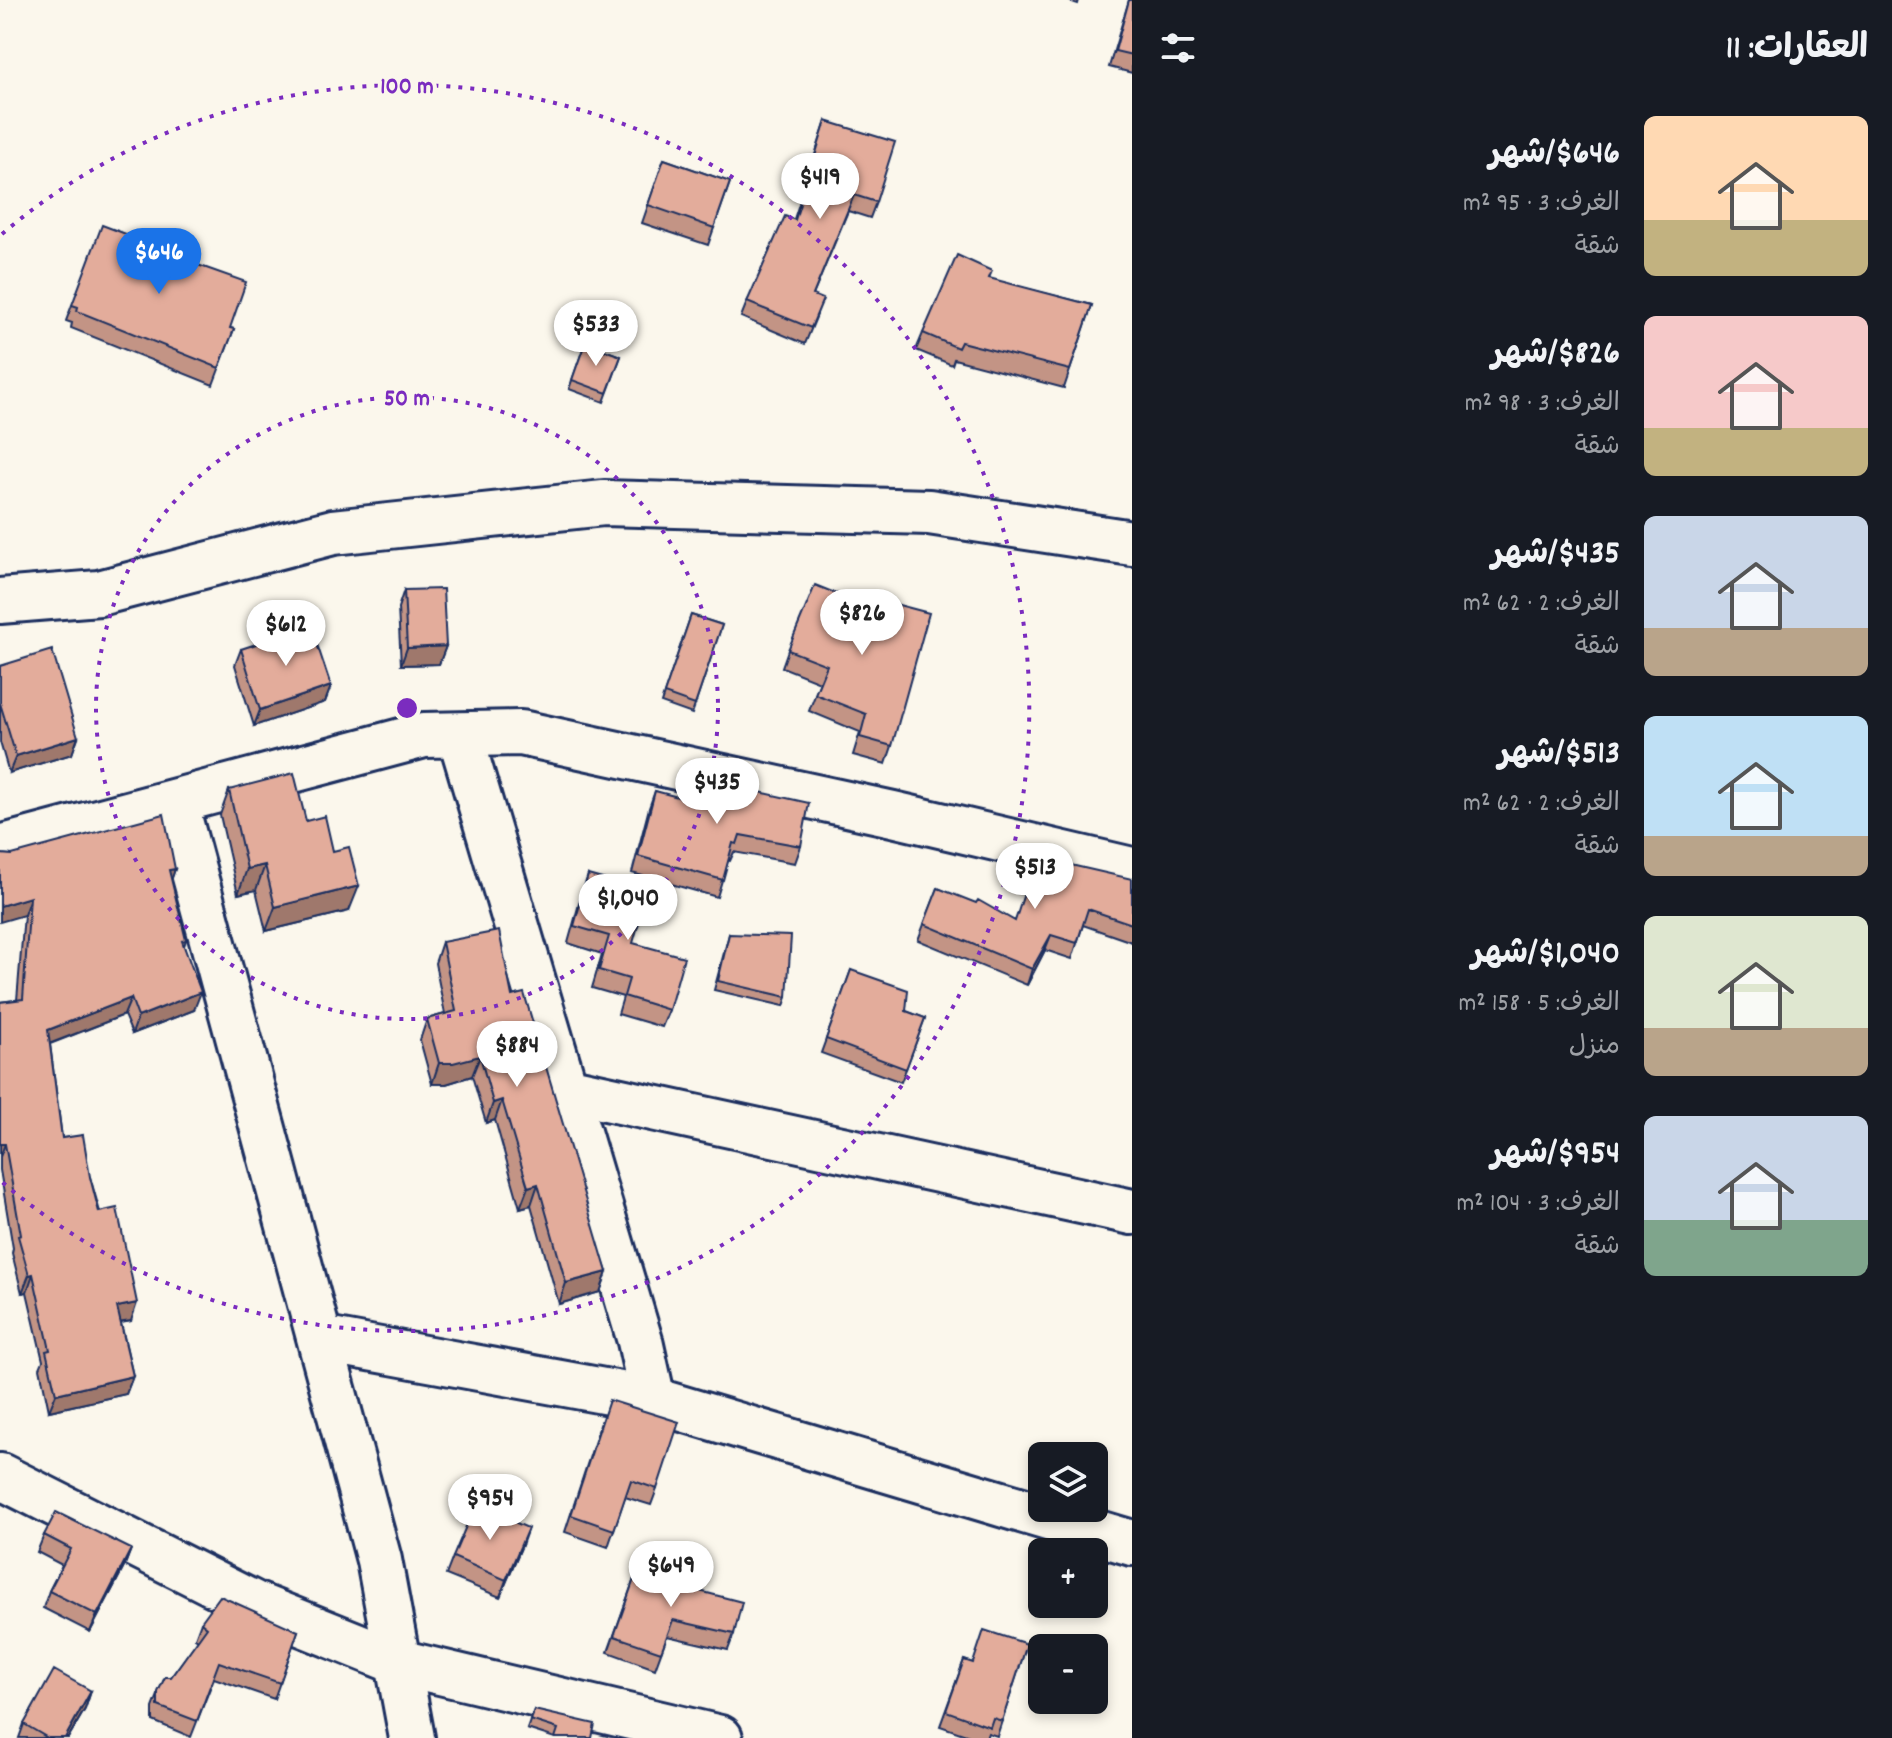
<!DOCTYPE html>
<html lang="ar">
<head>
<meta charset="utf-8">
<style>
	:root { --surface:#171b24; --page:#20242c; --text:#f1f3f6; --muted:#9ea1a6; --accent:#1a73e8 }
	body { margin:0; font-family:Dekko,"Playpen Sans Arabic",sans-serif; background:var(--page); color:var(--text); direction:rtl; height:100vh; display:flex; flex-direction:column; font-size:30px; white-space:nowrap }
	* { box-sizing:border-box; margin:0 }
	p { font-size:26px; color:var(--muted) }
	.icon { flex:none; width:44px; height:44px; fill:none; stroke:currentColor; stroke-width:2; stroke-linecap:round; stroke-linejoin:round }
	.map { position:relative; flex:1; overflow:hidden; direction:ltr }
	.side { display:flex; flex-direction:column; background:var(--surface); width:760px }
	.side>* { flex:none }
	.tools { position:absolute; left:1028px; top:1442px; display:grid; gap:16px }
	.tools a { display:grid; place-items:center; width:80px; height:80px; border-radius:12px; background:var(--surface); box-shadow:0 4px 12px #0003; font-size:40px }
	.price { position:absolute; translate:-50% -68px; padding:0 18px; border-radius:28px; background:#fff; color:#222; font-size:26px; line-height:52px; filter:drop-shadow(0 2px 4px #0008) }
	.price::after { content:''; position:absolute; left:50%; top:48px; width:24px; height:18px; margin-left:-12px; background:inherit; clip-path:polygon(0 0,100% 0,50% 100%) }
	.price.current { background:var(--accent); color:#fff }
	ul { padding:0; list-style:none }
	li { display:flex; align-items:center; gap:24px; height:200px; padding:0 24px }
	li span { display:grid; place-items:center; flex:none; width:224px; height:160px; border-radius:12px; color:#555 }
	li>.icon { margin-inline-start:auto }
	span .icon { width:96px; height:96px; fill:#fffc; stroke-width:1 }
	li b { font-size:34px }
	h2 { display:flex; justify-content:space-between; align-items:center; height:96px; padding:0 24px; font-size:34px }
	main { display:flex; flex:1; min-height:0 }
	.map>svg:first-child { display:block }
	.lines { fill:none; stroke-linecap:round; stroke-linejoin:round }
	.minor-casing { stroke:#1b2f5e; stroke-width:50 }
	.minor { stroke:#fbf7ec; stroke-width:44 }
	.wall { fill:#c39485; stroke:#1b2f5e; stroke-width:2 }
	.shaded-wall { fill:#9f786c; stroke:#1b2f5e; stroke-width:2 }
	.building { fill:#e3ac9b; stroke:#1b2f5e; stroke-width:2 }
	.ring { fill:none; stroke:#7b2cbf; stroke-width:4; stroke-dasharray:4 8 }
	.centre { fill:#7b2cbf; stroke:#fbf7ec; stroke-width:4 }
	.ring-label { font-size:24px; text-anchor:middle; font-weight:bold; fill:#7b2cbf; stroke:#fbf7ec; stroke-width:8; stroke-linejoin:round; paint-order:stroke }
</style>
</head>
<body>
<main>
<section class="side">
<h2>العقارات: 11<svg class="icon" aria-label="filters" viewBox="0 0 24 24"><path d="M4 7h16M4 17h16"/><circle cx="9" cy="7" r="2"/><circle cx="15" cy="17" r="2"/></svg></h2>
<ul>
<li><span style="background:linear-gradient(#ffd9b3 65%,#c2b280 0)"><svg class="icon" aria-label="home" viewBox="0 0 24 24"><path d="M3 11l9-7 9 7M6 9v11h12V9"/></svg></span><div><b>$646/شهر</b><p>الغرف: 3 · 95 m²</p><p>شقة</p></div></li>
<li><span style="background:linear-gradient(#f6c9c9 70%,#c2b280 0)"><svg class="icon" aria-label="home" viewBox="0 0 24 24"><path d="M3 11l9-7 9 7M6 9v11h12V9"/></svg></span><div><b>$826/شهر</b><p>الغرف: 3 · 98 m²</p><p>شقة</p></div></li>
<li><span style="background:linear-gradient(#c9d6e8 70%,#b9a48a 0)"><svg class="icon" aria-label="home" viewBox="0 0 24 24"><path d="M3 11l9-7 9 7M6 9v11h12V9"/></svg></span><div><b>$435/شهر</b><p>الغرف: 2 · 62 m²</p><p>شقة</p></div></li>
<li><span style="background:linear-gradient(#bfe0f5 75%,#b9a48a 0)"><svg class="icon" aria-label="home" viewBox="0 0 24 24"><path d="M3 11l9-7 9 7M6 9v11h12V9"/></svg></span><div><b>$513/شهر</b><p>الغرف: 2 · 62 m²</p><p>شقة</p></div></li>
<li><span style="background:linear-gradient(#dfe7d0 70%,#b9a48a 0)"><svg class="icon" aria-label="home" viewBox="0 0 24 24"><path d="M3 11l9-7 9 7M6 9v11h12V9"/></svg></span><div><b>$1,040/شهر</b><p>الغرف: 5 · 158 m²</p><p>منزل</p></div></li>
<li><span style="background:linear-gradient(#c9d6e8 65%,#7fa58c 0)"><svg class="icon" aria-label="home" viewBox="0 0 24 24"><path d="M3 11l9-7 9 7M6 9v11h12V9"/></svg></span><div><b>$954/شهر</b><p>الغرف: 3 · 104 m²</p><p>شقة</p></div></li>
</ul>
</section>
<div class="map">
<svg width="1132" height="1738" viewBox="0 0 1132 1738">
	<rect width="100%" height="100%" fill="#fbf7ec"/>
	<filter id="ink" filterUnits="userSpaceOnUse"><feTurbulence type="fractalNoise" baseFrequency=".0125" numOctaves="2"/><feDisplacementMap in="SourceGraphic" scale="16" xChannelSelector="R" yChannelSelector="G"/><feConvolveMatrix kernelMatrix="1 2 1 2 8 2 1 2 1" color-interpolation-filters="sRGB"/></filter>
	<g filter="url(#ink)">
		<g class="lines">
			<defs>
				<path id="minor" d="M0,601L99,593L333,532L604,503L929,512L1132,543
					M460,735L640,1341L653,1400
					M175,802L379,1560L412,1738
					M0,848L424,735L521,733L893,814L1132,870
					M565,1089L1132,1212
					M320,1339L653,1400L1132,1543
					M0,1476L256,1605L398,1662L720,1738"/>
			</defs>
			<use href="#minor" class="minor-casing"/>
			<use href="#minor" class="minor"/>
		</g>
		<path class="wall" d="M1066,0H1079L1078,4Z
			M1129,0H1132V73L1109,67Z
			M826,121L876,202L870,218L848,211L813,295L817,315L805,344L741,317L747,302L794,219Z
			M664,159L730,182L708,245L642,223Z
			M181,259L230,328L234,329L213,385L71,328L72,323L66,321L72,305Z
			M989,279L1092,305L1064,388L954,359L952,365L916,350L923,333Z
			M585,343L621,356L604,402L569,389Z
			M404,590L446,646L439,664L401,665L398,608Z
			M895,604L892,746L886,764L853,755L860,732L809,711L820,682L782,667L788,650L891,616Z
			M691,615L722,625L692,714L661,703Z
			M241,649L331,686L325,702L254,726L235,665Z
			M0,666L78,737L72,754L9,773L0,742Z
			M229,790L306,821L349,911L266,931L256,890L238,894L220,815Z
			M655,791L801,846L795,863L734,852L730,861L728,860L717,897L632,873L649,808Z
			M0,854L175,869L171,880L186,940L184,946L194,1010L132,1034L124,1015L50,1044L62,1138L90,1177L131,1321L121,1323L133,1376L126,1394L49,1411L40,1368L43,1361L27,1292L22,1293L12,1253L13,1248L0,1170V1002L17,1000L24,915Z
			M588,875L633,943L669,1010L662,1027L618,1014L623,997L592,988L602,954L568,943L582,893Z
			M1132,879V942L1083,925L1072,959L1045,950L1027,985L918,940L938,888L1014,921Z
			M729,934L787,997L784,1006L714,990Z
			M442,942L512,996L607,1272L600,1292L559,1304L531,1205L520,1208L495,1120L486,1123L472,1076L446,1084H432L420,1040L427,1019L445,1014L435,963Z
			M851,970L906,1011L925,1018L901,1082L821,1053Z
			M603,1416L657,1489L651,1505L625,1497L608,1547L565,1532Z
			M44,1535L131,1549L124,1567L90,1632L43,1608L49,1591L62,1565L37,1552Z
			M522,1545L500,1597L446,1575L453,1557Z
			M639,1565L684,1587L734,1634L728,1650L667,1636L655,1669L608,1652Z
			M201,1622L298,1631L274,1699L214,1678L191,1737L153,1721V1708L165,1677H171L198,1640L195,1638Z
			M1027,1644L997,1736L988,1733L986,1738H975L940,1726L964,1660L973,1663Z
			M91,1691L85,1709L68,1738H19L24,1724Z
			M534,1710L592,1738H555L527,1729Z"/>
		<path class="shaded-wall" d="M446,646L439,664L401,665L407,648Z
			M331,686L325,702L254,726L260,710Z
			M78,737L72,754L9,773L16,756Z
			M265,865L256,890L238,894L247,869Z
			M175,869L169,887V870Z
			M359,886L349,911L266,931L275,907Z
			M30,897L24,915L0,922V906Z
			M1051,935L1045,950L1027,985L1032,969Z
			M201,992L194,1010L132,1034L138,1017Z
			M131,998L124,1015L41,1047L48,1030Z
			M480,1056L472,1076L446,1084H432L439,1063Z
			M502,1100L495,1120L486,1123L493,1103Z
			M0,1144H5L0,1157Z
			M538,1184L531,1205L520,1208L528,1187Z
			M607,1272L600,1292L559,1304L566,1283Z
			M33,1274L27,1292L22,1293L29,1275Z
			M137,1303L131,1321L111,1324L117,1307Z
			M133,1376L126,1394L49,1411L56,1394Z
			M528,1528L522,1545L500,1597L506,1580Z
			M131,1549L124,1567L90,1632L97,1615Z
			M91,1691L85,1709L68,1738H65Z"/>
		<path class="building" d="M1129,0H1132V55L1115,51Z
			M826,121L895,142L876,202L854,195L813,295L823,299L811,328L747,302L785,216L795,220Z
			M664,159L730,182L714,228L648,205Z
			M102,225L182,255L181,259L246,282L230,328L234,329L219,368L77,311L78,307L72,305Z
			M957,255L992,271L989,278L1092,305L1070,370L961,342L958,348L923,333Z
			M585,343L621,356L607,393L572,380Z
			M815,585L892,616L895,604L929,613L892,746L860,737L866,714L815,694L827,665L788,650Z
			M443,589L446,646L407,648L404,590Z
			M691,615L722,625L695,705L664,694Z
			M311,626L331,686L260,710L241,649Z
			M52,650L78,737L16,756L0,703V666Z
			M294,773L306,821L325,816L333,851L349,847L359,886L275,907L265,865L247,869L229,790Z
			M719,783L809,803L801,846L740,835L737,844L733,843L723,880L638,856L655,791L682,798L686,785L715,794Z
			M164,814L175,869L169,870L186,940L182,941L201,992L138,1017L131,998L48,1030L62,1138L83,1135L90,1177L99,1212L117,1208L137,1303L117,1307L133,1376L56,1394L46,1351L50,1350L33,1274L29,1275L18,1236L21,1235L5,1144H0V1002L23,999L30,897L0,906V854L12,855Z
			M1036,857L1132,879V924L1088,909L1077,943L1051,935L1032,969L924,924L938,888L976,903L978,900L1015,921Z
			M588,875L648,892L633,943L684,957L669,1010L624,996L629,979L599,970L609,936L574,926Z
			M499,931L512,996L524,993L607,1272L566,1283L538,1184L528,1187L502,1100L493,1103L480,1056L453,1063H439L427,1019L456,1011L442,942Z
			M729,934L791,936L787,997L718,981Z
			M851,970L908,990L906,1011L925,1018L906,1069L826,1039Z
			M609,1400L679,1422L657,1489L631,1480L614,1530L571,1515Z
			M475,1505L528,1528L506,1580L453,1557Z
			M56,1512L131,1549L97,1615L49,1591L71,1549L44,1535Z
			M639,1565L686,1581L684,1587L742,1602L734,1634L673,1620L661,1652L614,1636Z
			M220,1596L298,1631L280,1683L219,1662L197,1721L158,1706V1692L165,1677H171L207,1627L201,1622Z
			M984,1630L1027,1644L1002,1721L993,1718L990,1727L946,1711L964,1660L973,1663Z
			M54,1670L91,1691L65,1738H48L24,1724Z
			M534,1710L595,1724L592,1738H555L558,1729L530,1720Z"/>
	</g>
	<g class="ring">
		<circle cx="407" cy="708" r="311"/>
		<path d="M2 234A623 623 0 1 1 2 1182"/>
	</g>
	<circle cx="407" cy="708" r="12" class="centre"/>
	<g class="ring-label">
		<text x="407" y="93">100 m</text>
		<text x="407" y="405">50 m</text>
	</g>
</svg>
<div class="tools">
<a><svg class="icon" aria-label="layers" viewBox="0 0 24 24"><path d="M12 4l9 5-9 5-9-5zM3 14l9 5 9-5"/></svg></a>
<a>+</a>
<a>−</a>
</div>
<b class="price" style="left:820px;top:221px">$419</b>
<b class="price current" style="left:159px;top:296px">$646</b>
<b class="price" style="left:596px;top:368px">$533</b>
<b class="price" style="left:862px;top:657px">$826</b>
<b class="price" style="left:286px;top:668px">$612</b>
<b class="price" style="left:717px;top:826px">$435</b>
<b class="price" style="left:1035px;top:911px">$513</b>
<b class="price" style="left:628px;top:942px">$1,040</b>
<b class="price" style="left:517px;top:1089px">$884</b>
<b class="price" style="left:490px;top:1542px">$954</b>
<b class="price" style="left:671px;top:1609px">$649</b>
</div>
</main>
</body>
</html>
